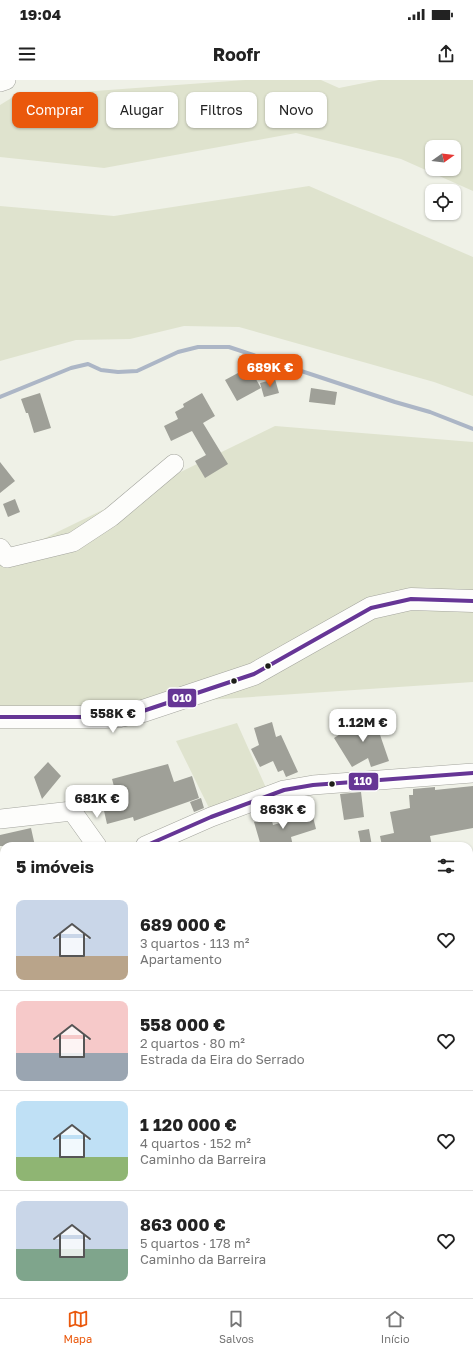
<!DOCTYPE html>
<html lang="pt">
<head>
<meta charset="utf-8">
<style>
	:root { --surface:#fff; --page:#f2f2f2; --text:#222; --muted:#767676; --line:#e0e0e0; --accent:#ea580c }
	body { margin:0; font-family:"Golos Text",sans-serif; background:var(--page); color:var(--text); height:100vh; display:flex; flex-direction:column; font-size:15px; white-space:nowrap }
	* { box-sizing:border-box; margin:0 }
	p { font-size:13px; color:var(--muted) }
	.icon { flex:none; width:22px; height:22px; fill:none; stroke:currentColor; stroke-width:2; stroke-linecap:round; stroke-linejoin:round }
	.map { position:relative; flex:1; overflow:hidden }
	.side { position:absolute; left:0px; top:762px; width:473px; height:456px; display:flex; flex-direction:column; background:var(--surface); border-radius:12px 12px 0 0; box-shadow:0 1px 3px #0004 }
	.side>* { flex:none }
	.hud { position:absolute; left:12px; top:12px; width:449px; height:36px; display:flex; gap:8px }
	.needle { width:26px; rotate:76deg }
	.controls { position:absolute; left:425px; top:60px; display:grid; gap:8px }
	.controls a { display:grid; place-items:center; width:36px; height:36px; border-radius:8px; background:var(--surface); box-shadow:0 1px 3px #0004; font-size:20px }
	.price { position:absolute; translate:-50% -34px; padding:0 9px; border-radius:8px; background:#fff; color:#222; font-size:13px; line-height:26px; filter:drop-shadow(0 1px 2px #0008) }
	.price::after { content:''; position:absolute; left:50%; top:24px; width:12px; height:9px; margin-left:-6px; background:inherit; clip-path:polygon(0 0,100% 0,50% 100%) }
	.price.active { background:var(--accent); color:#fff }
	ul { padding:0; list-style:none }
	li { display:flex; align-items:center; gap:12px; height:100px; padding:0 16px }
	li+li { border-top:1px solid var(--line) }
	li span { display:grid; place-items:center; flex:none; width:112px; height:80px; border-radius:8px; color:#555 }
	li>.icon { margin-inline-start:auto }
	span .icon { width:48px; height:48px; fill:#fffc; stroke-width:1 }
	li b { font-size:17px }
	h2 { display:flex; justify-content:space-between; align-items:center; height:48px; padding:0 16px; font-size:17px }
	.chip { padding:0 14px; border-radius:8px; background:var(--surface); box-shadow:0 1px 3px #0004; font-size:14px; line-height:36px }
	.chip.active { background:var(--accent); color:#fff }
	.status { display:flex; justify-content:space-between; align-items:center; height:28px; padding:0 20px; background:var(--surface); direction:ltr }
	.status svg { height:11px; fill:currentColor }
	header { display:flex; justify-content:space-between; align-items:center; height:52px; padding:0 16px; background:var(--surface); font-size:18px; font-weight:700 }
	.tabs { display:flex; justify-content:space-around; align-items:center; height:56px; border-top:1px solid var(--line); background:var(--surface); font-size:11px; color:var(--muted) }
	.tabs a { display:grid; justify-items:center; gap:2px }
	.tabs .active { color:var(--accent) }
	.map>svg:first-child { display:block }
	.green { fill:#dfe3ce; fill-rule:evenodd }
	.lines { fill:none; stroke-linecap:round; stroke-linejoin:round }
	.stream { stroke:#acb6c6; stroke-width:4 }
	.building { fill:#9fa098 }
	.minor-casing { stroke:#a3a49d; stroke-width:20 }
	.major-casing { stroke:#a3a49d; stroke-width:23 }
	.minor { stroke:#fdfdfb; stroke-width:19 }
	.major { stroke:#fdfdfb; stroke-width:22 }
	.bus-1-casing { stroke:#fff; stroke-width:7 }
	.bus-2-casing { stroke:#fff; stroke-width:7 }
	.bus-1 { stroke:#663695; stroke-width:4 }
	.bus-2 { stroke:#663695; stroke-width:4 }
	.bus-dot { fill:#1d1e18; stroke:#fff; stroke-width:1.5 }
	.line-badge { stroke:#fff; stroke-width:1.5 }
	.badge-label { font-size:11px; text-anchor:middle; font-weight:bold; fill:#fff }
</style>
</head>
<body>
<div class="status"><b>19:04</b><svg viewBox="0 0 49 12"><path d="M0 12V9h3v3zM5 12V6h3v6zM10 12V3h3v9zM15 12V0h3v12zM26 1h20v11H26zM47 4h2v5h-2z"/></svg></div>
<header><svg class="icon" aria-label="menu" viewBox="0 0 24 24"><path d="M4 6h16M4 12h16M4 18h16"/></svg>Roofr<svg class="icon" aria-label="share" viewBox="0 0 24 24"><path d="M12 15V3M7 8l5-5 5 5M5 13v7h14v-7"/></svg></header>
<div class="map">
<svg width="473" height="1218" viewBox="0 0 473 1218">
	<rect width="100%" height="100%" fill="#eff1e7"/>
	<path class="green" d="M245,0H321L339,8L379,0H473V111L401,79L296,53L104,88L0,77V25L13,17ZM432,67H454V89H432Z
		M309,106L473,177V316L434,302L239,247L184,246L130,259L76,260L0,281V126L114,136Z
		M275,346L473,362V602L0,634V480Z
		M237,643L267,710L211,732L176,661Z
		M473,971V1218H0V1094L4,1089V1214H469V973Z
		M0,976L4,980V1069L0,1066Z"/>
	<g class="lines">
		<path class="stream" d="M0,317L71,288L88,284L101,290L118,292L137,291L178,272L198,267H229L395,322L430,332L473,349"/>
	</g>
	<path class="building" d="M249,287L261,308L237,321L225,300Z
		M275,299L279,313L264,317L260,303Z
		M311,308L337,312L335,325L309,322Z
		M40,313L51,348L34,353L28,333H26L21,319Z
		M202,313L215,336L203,343L228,384L205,398L195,381L206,375L192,351L171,361L164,346L178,339L175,332L184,327L183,324Z
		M0,382L15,401L0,413Z
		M15,419L20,432L8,437L3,424Z
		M373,633L379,645L377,646L389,681L371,687L368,678L352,687L334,658Z
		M272,642L276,657L281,655L298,692L286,697L283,690L278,692L273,681L260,687L251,669L259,665L254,648Z
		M48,682L61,696L42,719L34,697Z
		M168,684L174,702L192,696L199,718L134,741L133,737L107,744L102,722L117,718L112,699Z
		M473,706V748L430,756L432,766H382L380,756L394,753L390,732L410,728L409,715H413V709L435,707V710Z
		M361,712L364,737L344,740L340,714Z
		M201,718L204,728L194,732L190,722Z
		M312,733L316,749L291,757L293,766H261L254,742L271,737L273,745Z
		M31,748L35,766H0V755Z
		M369,749L372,766H361L358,751Z"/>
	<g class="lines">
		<defs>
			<path id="minor" d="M0,2L6,0
				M0,468L7,478L73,462L111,437L174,384
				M0,739L72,731L97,766
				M145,766L211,737L284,710L313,705L473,693
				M0,875L4,872
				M469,957H473"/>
			<path id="major" d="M0,637H105L120,636L143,631L254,594L371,528L411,519L473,521"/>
		</defs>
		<use href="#minor" class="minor-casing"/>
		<use href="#major" class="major-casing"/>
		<use href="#minor" class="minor"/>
		<use href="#major" class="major"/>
		<defs>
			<path id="bus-1" d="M145,766L211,737L284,710L313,705L473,693"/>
			<path id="bus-2" d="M0,637H105L143,631L254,594L371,528L411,519L473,521"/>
		</defs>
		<use href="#bus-1" class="bus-1-casing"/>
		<use href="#bus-2" class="bus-2-casing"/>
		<use href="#bus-1" class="bus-1"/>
		<use href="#bus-2" class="bus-2"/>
	</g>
	<g class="bus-dot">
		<circle cx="268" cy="586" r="3.5"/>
		<circle cx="234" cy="601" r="3.5"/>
		<circle cx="332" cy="704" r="3.5"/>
	</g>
	<g class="line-badge">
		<rect x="167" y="608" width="30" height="20" rx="4" fill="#663695"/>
		<rect x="348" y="692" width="31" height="19" rx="4" fill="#663695"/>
	</g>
	<g class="badge-label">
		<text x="182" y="622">010</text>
		<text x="363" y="705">110</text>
	</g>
</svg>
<div class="controls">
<a><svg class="needle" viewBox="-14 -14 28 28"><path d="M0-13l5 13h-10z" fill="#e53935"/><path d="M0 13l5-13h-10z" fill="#767676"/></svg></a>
<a><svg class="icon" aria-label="locate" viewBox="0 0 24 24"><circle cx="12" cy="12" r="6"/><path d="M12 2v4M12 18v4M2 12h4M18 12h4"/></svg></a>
</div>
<b class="price active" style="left:270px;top:308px">689K €</b>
<b class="price" style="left:113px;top:654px">558K €</b>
<b class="price" style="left:363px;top:663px">1.12M €</b>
<b class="price" style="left:97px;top:739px">681K €</b>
<b class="price" style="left:283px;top:750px">863K €</b>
<div class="hud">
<a class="chip active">Comprar</a>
<a class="chip">Alugar</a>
<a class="chip">Filtros</a>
<a class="chip">Novo</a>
</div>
<section class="side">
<h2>5 imóveis<svg class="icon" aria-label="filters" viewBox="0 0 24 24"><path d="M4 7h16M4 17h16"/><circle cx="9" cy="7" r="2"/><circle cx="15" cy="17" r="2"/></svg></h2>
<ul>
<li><span style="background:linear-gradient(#c9d6e8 70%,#b9a48a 0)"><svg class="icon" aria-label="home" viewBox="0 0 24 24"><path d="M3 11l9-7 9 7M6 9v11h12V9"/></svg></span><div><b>689 000 €</b><p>3 quartos · 113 m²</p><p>Apartamento</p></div><svg class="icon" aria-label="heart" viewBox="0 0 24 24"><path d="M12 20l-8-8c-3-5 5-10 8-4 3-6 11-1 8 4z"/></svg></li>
<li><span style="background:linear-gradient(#f6c9c9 65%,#9aa5b1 0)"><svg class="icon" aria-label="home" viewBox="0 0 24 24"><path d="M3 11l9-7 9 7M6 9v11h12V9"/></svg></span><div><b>558 000 €</b><p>2 quartos · 80 m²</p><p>Estrada da Eira do Serrado</p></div><svg class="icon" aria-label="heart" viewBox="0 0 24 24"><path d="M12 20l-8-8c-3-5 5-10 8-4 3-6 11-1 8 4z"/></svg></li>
<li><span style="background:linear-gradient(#bfe0f5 70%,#8fb573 0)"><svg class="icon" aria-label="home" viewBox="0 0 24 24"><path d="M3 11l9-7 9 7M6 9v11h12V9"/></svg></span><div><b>1 120 000 €</b><p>4 quartos · 152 m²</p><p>Caminho da Barreira</p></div><svg class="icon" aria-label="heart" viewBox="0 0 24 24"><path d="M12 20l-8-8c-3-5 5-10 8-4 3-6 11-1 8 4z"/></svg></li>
<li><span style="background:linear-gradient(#c9d6e8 60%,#7fa58c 0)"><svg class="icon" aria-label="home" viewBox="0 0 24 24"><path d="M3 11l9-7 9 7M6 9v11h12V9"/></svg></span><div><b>863 000 €</b><p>5 quartos · 178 m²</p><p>Caminho da Barreira</p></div><svg class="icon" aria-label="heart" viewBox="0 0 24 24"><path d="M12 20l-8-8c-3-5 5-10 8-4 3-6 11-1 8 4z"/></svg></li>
</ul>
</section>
</div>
<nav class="tabs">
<a class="active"><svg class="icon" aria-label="map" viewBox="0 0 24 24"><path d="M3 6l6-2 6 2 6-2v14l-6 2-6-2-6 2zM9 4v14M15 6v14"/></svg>Mapa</a>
<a><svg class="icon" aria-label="saved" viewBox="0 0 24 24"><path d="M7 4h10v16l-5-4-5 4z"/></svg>Salvos</a>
<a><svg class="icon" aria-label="home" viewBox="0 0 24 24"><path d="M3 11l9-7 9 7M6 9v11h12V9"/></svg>Início</a>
</nav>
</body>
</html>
